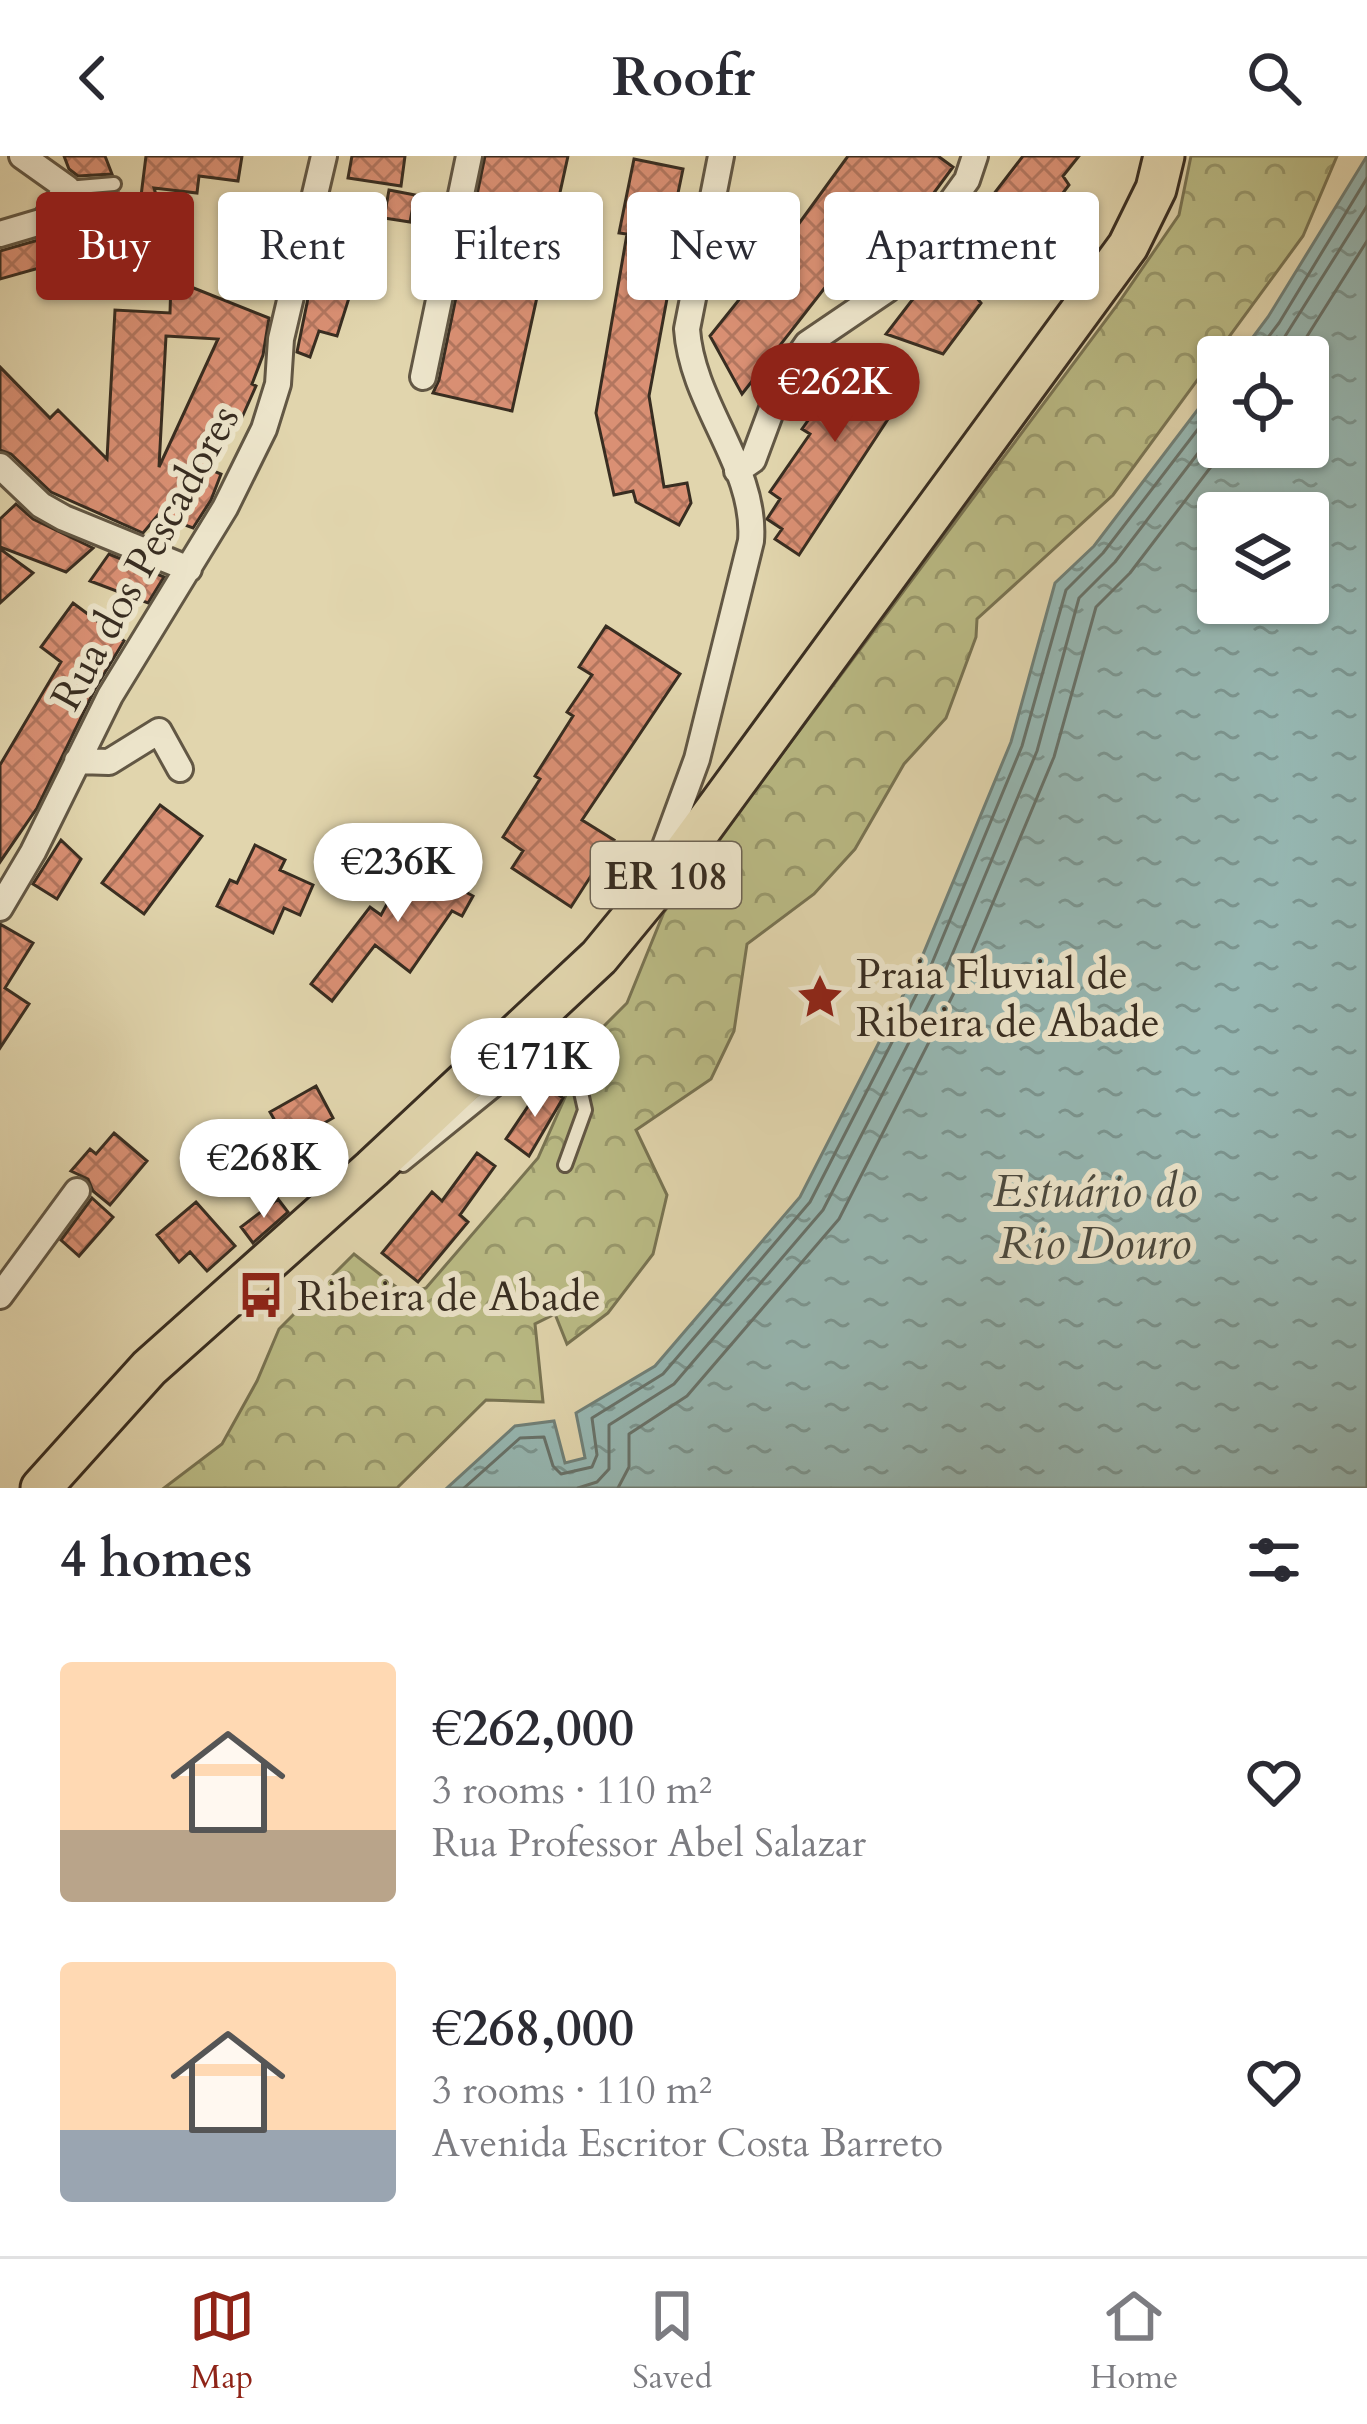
<!DOCTYPE html>
<html lang="en">
<head>
<meta charset="utf-8">
<style>
	:root { --surface:#fff; --page:#f2f2f3; --text:#2b2b33; --muted:#7c7c81; --line:#e1e1e2; --accent:#8f2418 }
	body { margin:0; font-family:Cardo,serif; background:var(--page); color:var(--text); height:100vh; display:flex; flex-direction:column; font-size:45px; white-space:nowrap }
	* { box-sizing:border-box; margin:0 }
	p { font-size:39px; color:var(--muted) }
	.icon { flex:none; width:66px; height:66px; fill:none; stroke:currentColor; stroke-width:2; stroke-linecap:round; stroke-linejoin:round }
	.map { position:relative; height:1332px; overflow:hidden }
	.side { display:flex; flex-direction:column; background:var(--surface); flex:1 }
	.side>* { flex:none }
	.banner { position:absolute; left:36px; top:36px; width:1296px; height:108px; display:flex; gap:24px }
	.fabs { position:absolute; left:1197px; top:180px; display:grid; gap:24px }
	.fabs a { display:grid; place-items:center; width:132px; height:132px; border-radius:12px; background:var(--surface); box-shadow:0 3px 9px #0004; font-size:60px }
	.price { position:absolute; translate:-50% -102px; padding:0 27px; border-radius:42px; background:#fff; color:#222; font-size:39px; line-height:78px; filter:drop-shadow(0 3px 6px #0008) }
	.price::after { content:''; position:absolute; left:50%; top:72px; width:36px; height:27px; margin-left:-18px; background:inherit; clip-path:polygon(0 0,100% 0,50% 100%) }
	.price.selected { background:var(--accent); color:#fff }
	ul { padding:0; list-style:none }
	li { display:flex; align-items:center; gap:36px; height:300px; padding:0 60px }
	li span { display:grid; place-items:center; flex:none; width:336px; height:240px; border-radius:12px; color:#555 }
	li>.icon { margin-inline-start:auto }
	span .icon { width:144px; height:144px; fill:#fffc; stroke-width:1 }
	li b { font-size:51px }
	h2 { display:flex; justify-content:space-between; align-items:center; height:144px; padding:0 60px; font-size:51px }
	.pill { padding:0 42px; border-radius:12px; background:var(--surface); box-shadow:0 3px 9px #0004; font-size:42px; line-height:108px }
	.pill.selected { background:var(--accent); color:#fff }
	header { display:flex; justify-content:space-between; align-items:center; height:156px; padding:0 60px; background:var(--surface); font-size:54px; font-weight:600 }
	.dock { display:flex; justify-content:space-around; align-items:center; height:168px; border-top:3px solid var(--line); background:var(--surface); font-size:33px; color:var(--muted) }
	.dock a { display:grid; justify-items:center; gap:6px }
	.dock .selected { color:var(--accent) }
	.map>svg:first-child { display:block }
	.forest { fill:url(#forest-crowns); stroke:#797453; stroke-width:3 }
	.water { fill:url(#water-ripples); stroke:#708078; stroke-width:3; fill-rule:evenodd }
	.lines { fill:none; stroke-linecap:round; stroke-linejoin:round }
	.shore { stroke:#67726a; stroke-width:3 }
	.building { fill:url(#building-cross-hatch); stroke:#382d21; stroke-width:3; fill-rule:evenodd }
	.lane-casing { stroke:#625744; stroke-width:18 }
	.street-casing { stroke:#625744; stroke-width:30 }
	.primary-casing { stroke:#382d21; stroke-width:45 }
	.lane { stroke:#ece4ca; stroke-width:12 }
	.street { stroke:#ece4ca; stroke-width:24 }
	.primary { stroke:#e1d5ad; stroke-width:39 }
	.labels { text-anchor:middle; stroke-width:12; stroke-linejoin:round; paint-order:stroke }
	.shield { fill:#ece4ca; stroke:#6e6454; stroke-width:3 }
	.shield-label { font-size:39px; font-weight:bold; fill:#382d21 }
	.street-label { font-size:42px; fill:#382d21; stroke:#ece4ca }
	.poi-label { font-size:42px; fill:#382d21; stroke:#ece4ca; text-anchor:start }
	.water-label { font-size:45px; font-style:italic; fill:#4b493e; stroke:#ece4ca }
</style>
</head>
<body>
<header><svg class="icon" aria-label="back" viewBox="0 0 24 24"><path d="M15 5l-7 7 7 7"/></svg>Roofr<svg class="icon" aria-label="search" viewBox="0 0 24 24"><circle cx="10" cy="10" r="6"/><path d="M15 15l6 6"/></svg></header>
<div class="map">
<svg width="1367" height="1332" viewBox="0 0 1367 1332">
	<defs>
		<pattern id="forest-crowns" width="20" height="18" patternUnits="userSpaceOnUse" patternTransform="scale(3)"><rect width="20" height="18" fill="#babb85"/><path d="M2 6a3 3 0 1 1 6 0M12 15a3 3 0 1 1 6 0" fill="none" stroke="#98986c"/></pattern>
		<pattern id="water-ripples" width="26" height="14" patternUnits="userSpaceOnUse" patternTransform="scale(3)"><rect width="26" height="14" fill="#96b7b2"/><path d="M2 4q2-2 4 0t4 0M15 11q2-2 4 0t4 0" fill="none" stroke="#7b9590"/></pattern>
		<pattern id="building-cross-hatch" width="8" height="8" patternUnits="userSpaceOnUse" patternTransform="scale(3)"><rect width="8" height="8" fill="#da9074"/><path d="M0 0l8 8M0 8l8-8" fill="none" stroke="#b2765f"/></pattern>
	</defs>
	<rect width="100%" height="100%" fill="#e1d5ad"/>
	<filter id="stains"><feTurbulence type="fractalNoise" baseFrequency=".00167" numOctaves="4"/><feColorMatrix values="0 0 0 0 .2 0 0 0 0 .09 0 0 0 0 .02 0 0 0 .5 -.17"/></filter>
	<radialGradient id="worn" r=".72"><stop offset=".6" stop-color="#630" stop-opacity="0"/><stop offset="1" stop-color="#630" stop-opacity=".3"/></radialGradient>
	<path class="forest" d="M1191,0H1337L1303,80L1113,339L977,463L976,481L946,562L904,608L855,693L814,738L747,788L734,875L711,923L636,974L667,1039L653,1098L608,1157L567,1188L555,1158L535,1168L543,1246L486,1244L397,1332H164L222,1288L257,1225L279,1173L354,1098L405,1138L426,1132L538,1002L591,883L627,847L664,756L1115,152L1179,59Z"/>
	<path class="water" d="M1367,0V1332H447L515,1270L554,1265L565,1307L585,1302L576,1257L655,1210L800,1041L919,808L1011,586L1055,427L1094,390L1218,227V291H1308V201H1238L1268,161ZM1218,357H1308V447H1218Z"/>
	<g class="lines">
		<path class="shore" d="M1253,201L1279,167L1367,22
			M1272,201L1367,50
			M1294,201L1367,85
			M464,1332L520,1282L544,1281L553,1310L561,1318L592,1311L597,1299L592,1262L663,1218L810,1046L930,812L1022,590L1066,434L1103,397L1218,247
			M578,1332L597,1326L609,1313V1269L674,1228L823,1054L944,818L1037,595L1079,442L1115,406L1218,271
			M618,1332L629,1311V1278L687,1240L839,1063L960,825L1054,601L1096,451L1130,417L1226,291"/>
	</g>
	<path class="building" d="M64,0H105L112,18L78,20L69,13Z
		M146,0H242L238,25L199,20L197,37L154,32L167,76L131,86L135,99L85,113L81,96L44,119L39,112L0,123V95L49,81L65,64L87,58L81,41L119,37L136,80Z
		M352,0H405L401,30L348,22Z
		M485,0H568L512,255L433,237L439,224Z
		M848,0H938L953,11L868,126L861,131H847L834,120L742,238L710,180L787,84Z
		M1023,0H1079L1063,20L1069,29L1004,115L1006,118L976,141L981,147L943,198L886,178Z
		M634,3L683,13L661,119L671,121L649,240L664,331L687,327L691,347L679,369L636,346L633,335L614,339L596,257L627,78L619,77Z
		M389,34L415,39L410,66L384,62Z
		M314,113L354,126L337,180L319,175L310,201L297,196Z
		M171,124L192,126L191,131L269,162L263,199L252,228L256,230L239,268L233,266L211,314L221,318L211,344L193,372L158,359L143,377L51,336L11,298L0,294V211L50,262L58,254L107,303L115,154L170,157ZM166,180L218,183L159,311Z
		M861,189L913,225L799,399L775,383L782,373L767,363L780,343L770,336L810,278L802,273Z
		M16,348L33,363L93,392L66,416L0,391V363Z
		M0,393L33,417L0,447Z
		M109,398L164,421L148,447L90,425Z
		M73,447L124,485L95,533L37,652L0,706V609L61,506L41,491Z
		M606,470L680,518L582,664L614,684L571,751L512,712L523,695L503,681L540,623L535,620L573,560L567,556L592,519L579,511Z
		M160,649L202,680L144,758L102,727Z
		M61,684L81,703L57,743L33,728Z
		M255,689L285,704L280,714L313,729L300,759L284,752L273,777L217,750L230,724L237,727Z
		M411,704L432,716L435,710L466,728L462,734L473,740L462,760L452,755L410,816L375,789L332,845L311,828L370,751L381,759Z
		M0,768L33,787L5,832L29,848L0,892Z
		M543,928L563,942L529,1000L506,983Z
		M316,930L333,962L288,988L270,956Z
		M114,977L147,1005L110,1049L93,1035L88,1023L71,1015L90,993L96,998Z
		M477,997L495,1010L460,1059L468,1066L418,1126L382,1097L432,1036L442,1045Z
		M92,1042L113,1061L79,1100L61,1084Z
		M278,1043L288,1056L253,1087L241,1071Z
		M196,1046L235,1090L207,1115L190,1096L179,1106L157,1079Z"/>
	<g class="lines">
		<defs>
			<path id="lane" d="M67,32L114,28
				M403,1009L536,901L559,900L575,910L585,954L565,1009"/>
			<path id="street" d="M0,78L44,65L67,32L22,0
				M423,221L469,0
				M0,310L41,349L64,362L189,413
				M737,315L753,304L783,223L807,188L888,133L967,24L975,0
				M77,605L109,606L159,575L180,613
				M678,705L665,690L697,603L751,385C757,311 692,249 687,173L721,0
				M0,752L33,696L110,540L225,352L264,273L278,228L281,183L324,0
				M0,1140L77,1035"/>
			<path id="primary" d="M41,1332L149,1212L372,1013L599,801L678,705L1128,90L1156,33L1164,0"/>
		</defs>
		<use href="#lane" class="lane-casing"/>
		<use href="#street" class="street-casing"/>
		<use href="#primary" class="primary-casing"/>
		<use href="#lane" class="lane"/>
		<use href="#street" class="street"/>
		<use href="#primary" class="primary"/>
	</g>
	<defs>
		<symbol id="sight-bare" viewBox="-9 -9 18 18"><path d="M0-6L1.8-2.2L6-1.7L2.9 1.2L3.7 5.4L0 3.3L-3.7 5.4L-2.9 1.2L-6-1.7L-1.8-2.2Z" fill="#8f2418" stroke="#ece4ca" stroke-width="2.5" paint-order="stroke"/></symbol>
		<symbol id="bus-bare" viewBox="-9 -9 18 18"><path d="M-5-6H5V4H4V6H2V4H-2V6H-4V4H-5ZM-3.5-4V0h7V-4ZM-3.5 1.2v1.5H-2V1.2ZM2 1.2v1.5H3.5V1.2Z" fill="#8f2418" stroke="#ece4ca" stroke-width="2.5" paint-order="stroke"/></symbol>
	</defs>
	<g fill-rule="evenodd">
		<use href="#sight-bare" x="787" y="808" width="66" height="66"/>
		<use href="#bus-bare" x="228" y="1106" width="66" height="66"/>
	</g>
	<g class="labels">
		<rect class="shield" x="591" y="686" width="150" height="66" rx="9"/>
		<g class="shield-label">
			<text x="666" y="733">ER 108</text>
		</g>
		<g class="street-label">
			<text transform="translate(144 401) rotate(-61)" y="15">Rua dos Pescadores</text>
		</g>
		<g class="poi-label">
			<text x="856" y="832">Praia Fluvial de<tspan x="856" dy="48">Ribeira de Abade</tspan></text>
			<text x="297" y="1154">Ribeira de Abade</text>
		</g>
		<g class="water-label">
			<text x="1095" y="1050">Estuário do<tspan x="1095" dy="52">Rio Douro</tspan></text>
		</g>
	</g>
	<rect width="100%" height="100%" filter="url(#stains)"/>
	<rect width="100%" height="100%" fill="url(#worn)"/>
</svg>
<div class="fabs">
<a><svg class="icon" aria-label="locate" viewBox="0 0 24 24"><circle cx="12" cy="12" r="6"/><path d="M12 2v4M12 18v4M2 12h4M18 12h4"/></svg></a>
<a><svg class="icon" aria-label="layers" viewBox="0 0 24 24"><path d="M12 4l9 5-9 5-9-5zM3 14l9 5 9-5"/></svg></a>
</div>
<b class="price selected" style="left:835px;top:289px">€262K</b>
<b class="price" style="left:398px;top:769px">€236K</b>
<b class="price" style="left:535px;top:964px">€171K</b>
<b class="price" style="left:264px;top:1065px">€268K</b>
<div class="banner">
<a class="pill selected">Buy</a>
<a class="pill">Rent</a>
<a class="pill">Filters</a>
<a class="pill">New</a>
<a class="pill">Apartment</a>
</div>
</div>
<section class="side">
<h2>4 homes<svg class="icon" aria-label="filters" viewBox="0 0 24 24"><path d="M4 7h16M4 17h16"/><circle cx="9" cy="7" r="2"/><circle cx="15" cy="17" r="2"/></svg></h2>
<ul>
<li><span style="background:linear-gradient(#ffd9b3 70%,#b9a48a 0)"><svg class="icon" aria-label="home" viewBox="0 0 24 24"><path d="M3 11l9-7 9 7M6 9v11h12V9"/></svg></span><div><b>€262,000</b><p>3 rooms · 110 m²</p><p>Rua Professor Abel Salazar</p></div><svg class="icon" aria-label="heart" viewBox="0 0 24 24"><path d="M12 20l-8-8c-3-5 5-10 8-4 3-6 11-1 8 4z"/></svg></li>
<li><span style="background:linear-gradient(#ffd9b3 70%,#9aa5b1 0)"><svg class="icon" aria-label="home" viewBox="0 0 24 24"><path d="M3 11l9-7 9 7M6 9v11h12V9"/></svg></span><div><b>€268,000</b><p>3 rooms · 110 m²</p><p>Avenida Escritor Costa Barreto</p></div><svg class="icon" aria-label="heart" viewBox="0 0 24 24"><path d="M12 20l-8-8c-3-5 5-10 8-4 3-6 11-1 8 4z"/></svg></li>
</ul>
</section>
<nav class="dock">
<a class="selected"><svg class="icon" aria-label="map" viewBox="0 0 24 24"><path d="M3 6l6-2 6 2 6-2v14l-6 2-6-2-6 2zM9 4v14M15 6v14"/></svg>Map</a>
<a><svg class="icon" aria-label="saved" viewBox="0 0 24 24"><path d="M7 4h10v16l-5-4-5 4z"/></svg>Saved</a>
<a><svg class="icon" aria-label="home" viewBox="0 0 24 24"><path d="M3 11l9-7 9 7M6 9v11h12V9"/></svg>Home</a>
</nav>
</body>
</html>
